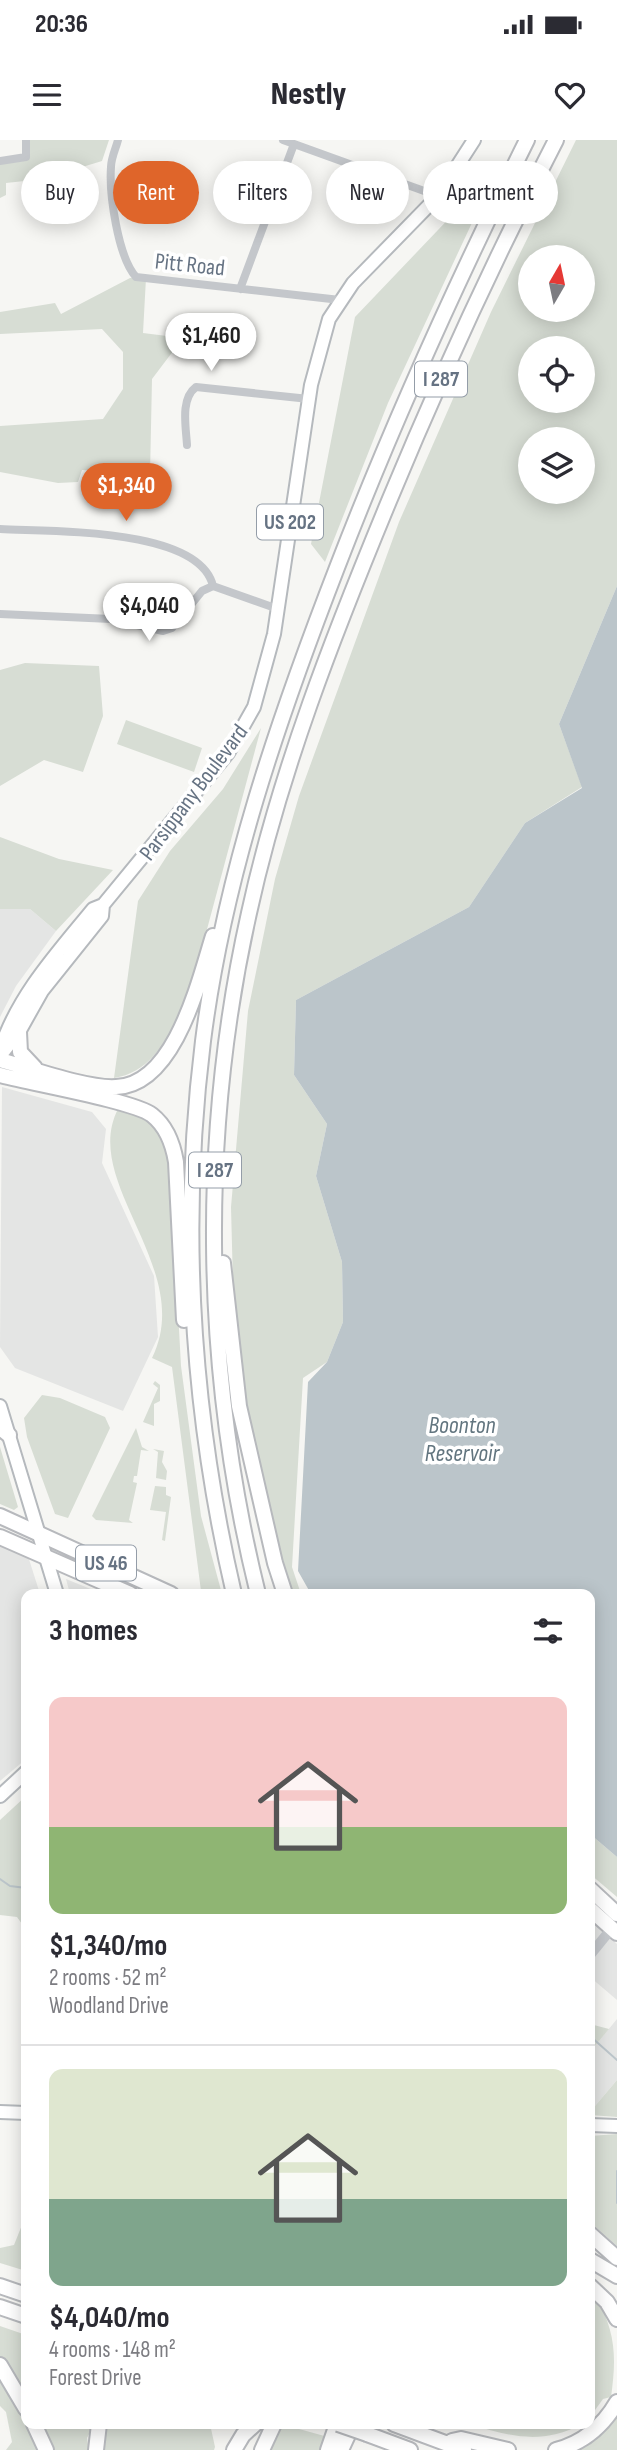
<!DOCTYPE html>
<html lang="en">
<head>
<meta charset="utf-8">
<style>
	:root { --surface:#fff; --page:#f2f2f3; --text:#2b2b33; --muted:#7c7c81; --line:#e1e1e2; --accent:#df652a }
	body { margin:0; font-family:"Sofia Sans Condensed",sans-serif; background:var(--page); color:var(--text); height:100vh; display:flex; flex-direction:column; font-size:26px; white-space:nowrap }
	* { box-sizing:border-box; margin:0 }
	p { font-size:23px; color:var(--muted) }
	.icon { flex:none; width:38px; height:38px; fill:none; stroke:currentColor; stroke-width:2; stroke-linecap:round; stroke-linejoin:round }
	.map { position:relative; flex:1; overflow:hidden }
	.sheet { position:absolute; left:21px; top:1449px; width:574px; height:840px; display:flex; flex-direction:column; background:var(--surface); border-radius:14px; box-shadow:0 4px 18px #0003 }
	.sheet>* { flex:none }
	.guide { position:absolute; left:21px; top:21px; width:576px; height:63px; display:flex; gap:14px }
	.needle { width:46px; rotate:9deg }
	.buttons { position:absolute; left:518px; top:105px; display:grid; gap:14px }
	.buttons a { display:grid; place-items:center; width:77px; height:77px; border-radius:50%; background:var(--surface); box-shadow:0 4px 18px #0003; font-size:35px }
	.price { position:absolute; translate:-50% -60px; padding:0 16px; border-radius:24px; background:#fff; color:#222; font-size:23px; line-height:46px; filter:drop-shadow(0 2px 4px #0008) }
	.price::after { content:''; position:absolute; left:50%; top:42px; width:21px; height:16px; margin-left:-10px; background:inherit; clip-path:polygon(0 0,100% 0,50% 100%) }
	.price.on { background:var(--accent); color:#fff }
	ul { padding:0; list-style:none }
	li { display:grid; align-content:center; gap:14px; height:371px; padding:0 28px }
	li+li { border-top:2px solid var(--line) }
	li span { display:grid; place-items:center; height:217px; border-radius:14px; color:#555 }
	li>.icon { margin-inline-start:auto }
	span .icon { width:126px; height:126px; fill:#fffc; stroke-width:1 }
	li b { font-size:30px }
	h2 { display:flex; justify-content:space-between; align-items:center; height:84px; padding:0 28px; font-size:30px }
	.pill { padding:0 24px; border-radius:32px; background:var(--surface); box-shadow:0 4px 18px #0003; font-size:24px; line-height:63px }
	.pill.on { background:var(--accent); color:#fff }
	.status { display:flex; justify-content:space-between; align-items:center; height:49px; padding:0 35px; background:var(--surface); direction:ltr }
	.status svg { height:19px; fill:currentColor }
	header { display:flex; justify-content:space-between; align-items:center; height:91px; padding:0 28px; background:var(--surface); font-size:32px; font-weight:800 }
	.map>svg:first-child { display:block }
	.built { fill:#e4e5e4 }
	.green { fill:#d7ddd4; fill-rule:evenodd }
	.water { fill:#bbc5ca }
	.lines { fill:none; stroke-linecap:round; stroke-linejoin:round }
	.stream { stroke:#bbc5ca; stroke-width:2 }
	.primary-casing { stroke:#b5b9bd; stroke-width:16 }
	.trunk-casing { stroke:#b7b9bd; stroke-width:18 }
	.motorway-casing { stroke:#b7b9bd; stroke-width:18 }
	.minor { stroke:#c4c7cb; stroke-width:8 }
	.tertiary { stroke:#c4c7cb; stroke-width:10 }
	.primary { stroke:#fff; stroke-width:12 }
	.trunk { stroke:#fff; stroke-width:14 }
	.motorway { stroke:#fff; stroke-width:14 }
	.motorway-bridge-casing { stroke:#b7b9bd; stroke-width:18; stroke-linecap:butt }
	.motorway-bridge { stroke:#fff; stroke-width:14 }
	.labels { text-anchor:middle; stroke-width:7; stroke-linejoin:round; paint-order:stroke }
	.shield { fill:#fff; stroke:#949da8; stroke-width:2 }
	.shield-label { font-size:21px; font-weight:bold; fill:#667383 }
	.street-label { font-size:23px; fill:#667383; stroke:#fff }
	.water-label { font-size:24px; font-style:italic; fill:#62757f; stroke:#fff }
</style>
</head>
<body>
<div class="status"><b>20:36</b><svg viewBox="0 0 49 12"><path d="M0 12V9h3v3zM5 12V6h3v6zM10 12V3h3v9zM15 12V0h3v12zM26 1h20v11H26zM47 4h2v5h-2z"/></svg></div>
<header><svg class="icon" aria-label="menu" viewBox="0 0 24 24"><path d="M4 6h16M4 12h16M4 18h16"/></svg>Nestly<svg class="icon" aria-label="heart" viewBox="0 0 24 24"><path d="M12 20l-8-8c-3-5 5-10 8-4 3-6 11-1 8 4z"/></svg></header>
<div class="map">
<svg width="617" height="2310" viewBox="0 0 617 2310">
	<rect width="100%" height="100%" fill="#f6f6f3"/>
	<path class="built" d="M0,769H30L56,791L16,846L0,877Z
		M2,947L92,972L106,989L102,1023L154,1136L158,1197L123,1271L15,1228L0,1207Z
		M0,1403L28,1416L40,1454H26V1619L0,1641Z
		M66,1439L103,1454H70Z
		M590,1778L617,1804V1860L590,1837Z
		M617,1879V1940L595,1966L590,1961V1912Z"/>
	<path class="green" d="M24,0H109L102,21L43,39L6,43V55L0,58V20L23,18Z
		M576,0H617V446L559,584L582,647L525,683L469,767L296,860L294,935L327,984L316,1036L342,1122L343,1182L327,1222L303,1238L292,1427L301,1454H289L243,1259L234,1182L231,1067L248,871L275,739L299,656L399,382L491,172ZM530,117H583V170H530ZM530,208H583V261H530ZM530,299H583V352H530Z
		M479,47L484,57L388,263L325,422L311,404L355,177Z
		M130,138H146L143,193L183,198L152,239L150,335L82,330L78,342L58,343L0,332V286L103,279L123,249V212L102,189L0,194V172L55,163L61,174Z
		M25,523L99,526L103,576L83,632L44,620L0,646V530Z
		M126,580L202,608L194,632L117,604Z
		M261,588L195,834C179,874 162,931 114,938L138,761L170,711L223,649Z
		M0,697L59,719L113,730L56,791L30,769H0Z
		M118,969L138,973L156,986L170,1022L181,1226L201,1376L222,1454H207L201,1451L172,1227L152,1218C196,1129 80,1043 118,969Z
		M155,1241L160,1245V1261L154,1264V1286L143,1282L158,1248L153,1244Z
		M42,1255L60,1258L105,1277L110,1288L68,1378L55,1374L27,1297L24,1278Z
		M136,1288L142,1307L149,1311L141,1310L137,1336H134L133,1342L137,1343L129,1380L133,1383L96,1380L92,1376Z
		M0,1307L18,1367L14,1370L0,1364Z
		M153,1309L164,1311L162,1322L167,1331L166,1340L156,1338L158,1312Z
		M155,1346L166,1347V1355L171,1357L165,1401L162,1400L166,1372L150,1370Z
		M26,1656V1780L22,1784L17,1777L0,1775V1680Z
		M590,1694L617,1717V1757L590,1734Z
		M590,1884L609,1889L590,1912Z
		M617,1940V1977L590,1975V1961L595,1966Z
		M617,1994V2106L590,2082V1996Z
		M26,2075V2131L0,2123V2108L14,2105Z
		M590,2152L596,2155C615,2193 617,2214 611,2257L603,2259L590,2277Z
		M0,2186L26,2195V2284H94L87,2298L89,2310H6L12,2302L6,2272L0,2266Z
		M617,2271V2310H570Z
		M106,2284H210L215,2307L214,2310H104Z
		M281,2284L328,2297L322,2310H269Z
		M470,2284H582C542,2305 511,2297 470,2284Z"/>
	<path class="water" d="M617,446V1717L590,1694V1454H311L298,1431L308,1242L327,1222L343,1182L342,1122L316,1036L327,984L294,935L296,860L469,767L525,683L582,648L559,584Z"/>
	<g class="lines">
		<path class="stream" d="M0,1739L10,1746L26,1748
			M590,1896L617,1920
			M617,2031V2063"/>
		<defs>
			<path id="primary" d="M0,910C18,855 57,813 93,769L103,765
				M0,916L19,892L42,851L102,776L103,765L228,613L254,567L274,494L311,245L329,179L353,143L438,56L474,0
				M0,1266L57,1454
				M0,1656L26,1632
				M0,1972L26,1973
				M590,1985L617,1986"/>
			<path id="trunk" d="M0,1288L9,1295
				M0,1376L171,1454
				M0,1397L130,1454
				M590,1749L617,1774
				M590,1769L617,1793"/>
			<path id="motorway" d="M19,892L20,912L35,928
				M0,920C30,928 87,949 116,947C175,945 199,841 213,796
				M0,935C29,943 134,961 152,975C166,986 173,1004 176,1022L184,1180
				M223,1123L239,1266L275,1423L285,1454
				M234,1454C192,1273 180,1086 203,901C224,736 278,580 338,425C394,280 458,139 527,0
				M258,1454C203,1232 199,996 249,773C280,631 334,494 389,361C440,238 495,118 556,0
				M590,1985H591
				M590,2094L617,2118
				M590,2120L617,2136
				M0,2146L26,2155
				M590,2146L607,2162L617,2179
				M0,2167L26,2176
				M0,2225L26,2269
				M34,2284L46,2310
				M394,2284L464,2310
				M367,2294L410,2310
				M452,2301L461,2299L508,2310
				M96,2310L99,2284
				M234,2310L243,2295L255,2284
				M262,2310L274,2284
				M328,2310L337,2284
				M341,2310L353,2284
				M556,2310C583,2303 603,2286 617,2262"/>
		</defs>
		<use href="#primary" class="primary-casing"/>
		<use href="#trunk" class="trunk-casing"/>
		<use href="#motorway" class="motorway-casing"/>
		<path class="minor" d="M118,0C116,8 111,18 111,27C109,54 118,117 136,137L340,160
			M283,0L438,56
			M0,21L26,17V0
			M240,149L294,4
			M187,305C186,287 180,259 196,247L309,259
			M0,389C49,392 199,387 213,446
			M0,474L111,479L163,491L172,488L202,451L213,446L278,469"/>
		<path class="tertiary" d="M590,1815L612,1788"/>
		<use href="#primary" class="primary"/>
		<use href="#trunk" class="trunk"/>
		<use href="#motorway" class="motorway"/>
		<defs>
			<path id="motorway-bridge" d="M338,2284L367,2294"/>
		</defs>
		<use href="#motorway-bridge" class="motorway-bridge-casing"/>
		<use href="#motorway-bridge" class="motorway-bridge"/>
	</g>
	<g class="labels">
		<g class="shield">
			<rect x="415" y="221.5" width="52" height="35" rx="5"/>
			<rect x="257" y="364.5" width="66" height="35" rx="5"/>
			<rect x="189" y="1012.5" width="52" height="35" rx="5"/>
			<rect x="76" y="1405.5" width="60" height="35" rx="5"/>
		</g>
		<g class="shield-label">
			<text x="441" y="246">I 287</text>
			<text x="290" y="389">US 202</text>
			<text x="215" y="1037">I 287</text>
			<text x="106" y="1430">US 46</text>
		</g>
		<g class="street-label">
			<text transform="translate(190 124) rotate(6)" y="8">Pitt Road</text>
			<text transform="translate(193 652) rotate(-53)" y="8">Parsippany Boulevard</text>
		</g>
		<g class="water-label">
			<text x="462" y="1293">Boonton<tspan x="462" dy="28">Reservoir</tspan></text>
		</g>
	</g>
</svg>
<div class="buttons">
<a><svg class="needle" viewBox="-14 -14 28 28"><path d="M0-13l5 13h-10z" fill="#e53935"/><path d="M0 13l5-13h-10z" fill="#7c7c81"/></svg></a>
<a><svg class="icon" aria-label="locate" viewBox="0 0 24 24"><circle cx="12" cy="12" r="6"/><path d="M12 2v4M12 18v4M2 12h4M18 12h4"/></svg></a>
<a><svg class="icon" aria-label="layers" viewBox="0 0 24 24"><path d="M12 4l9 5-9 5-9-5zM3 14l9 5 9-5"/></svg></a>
</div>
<b class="price" style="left:211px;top:233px">$1,460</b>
<b class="price on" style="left:126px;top:383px">$1,340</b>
<b class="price" style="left:149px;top:503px">$4,040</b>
<div class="guide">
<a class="pill">Buy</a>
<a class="pill on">Rent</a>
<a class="pill">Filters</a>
<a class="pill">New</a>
<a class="pill">Apartment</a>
</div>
<section class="sheet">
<h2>3 homes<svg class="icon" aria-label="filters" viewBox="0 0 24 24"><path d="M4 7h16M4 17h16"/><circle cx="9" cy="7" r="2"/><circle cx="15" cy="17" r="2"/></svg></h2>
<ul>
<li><span style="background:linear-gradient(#f6c9c9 60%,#8fb573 0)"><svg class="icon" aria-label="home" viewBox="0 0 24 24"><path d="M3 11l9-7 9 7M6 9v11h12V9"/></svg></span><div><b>$1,340/mo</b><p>2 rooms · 52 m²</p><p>Woodland Drive</p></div></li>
<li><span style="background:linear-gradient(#dfe7d0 60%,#7fa58c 0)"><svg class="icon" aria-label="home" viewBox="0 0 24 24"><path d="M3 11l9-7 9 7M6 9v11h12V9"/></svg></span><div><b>$4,040/mo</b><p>4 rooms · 148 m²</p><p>Forest Drive</p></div></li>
</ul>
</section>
</div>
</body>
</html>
